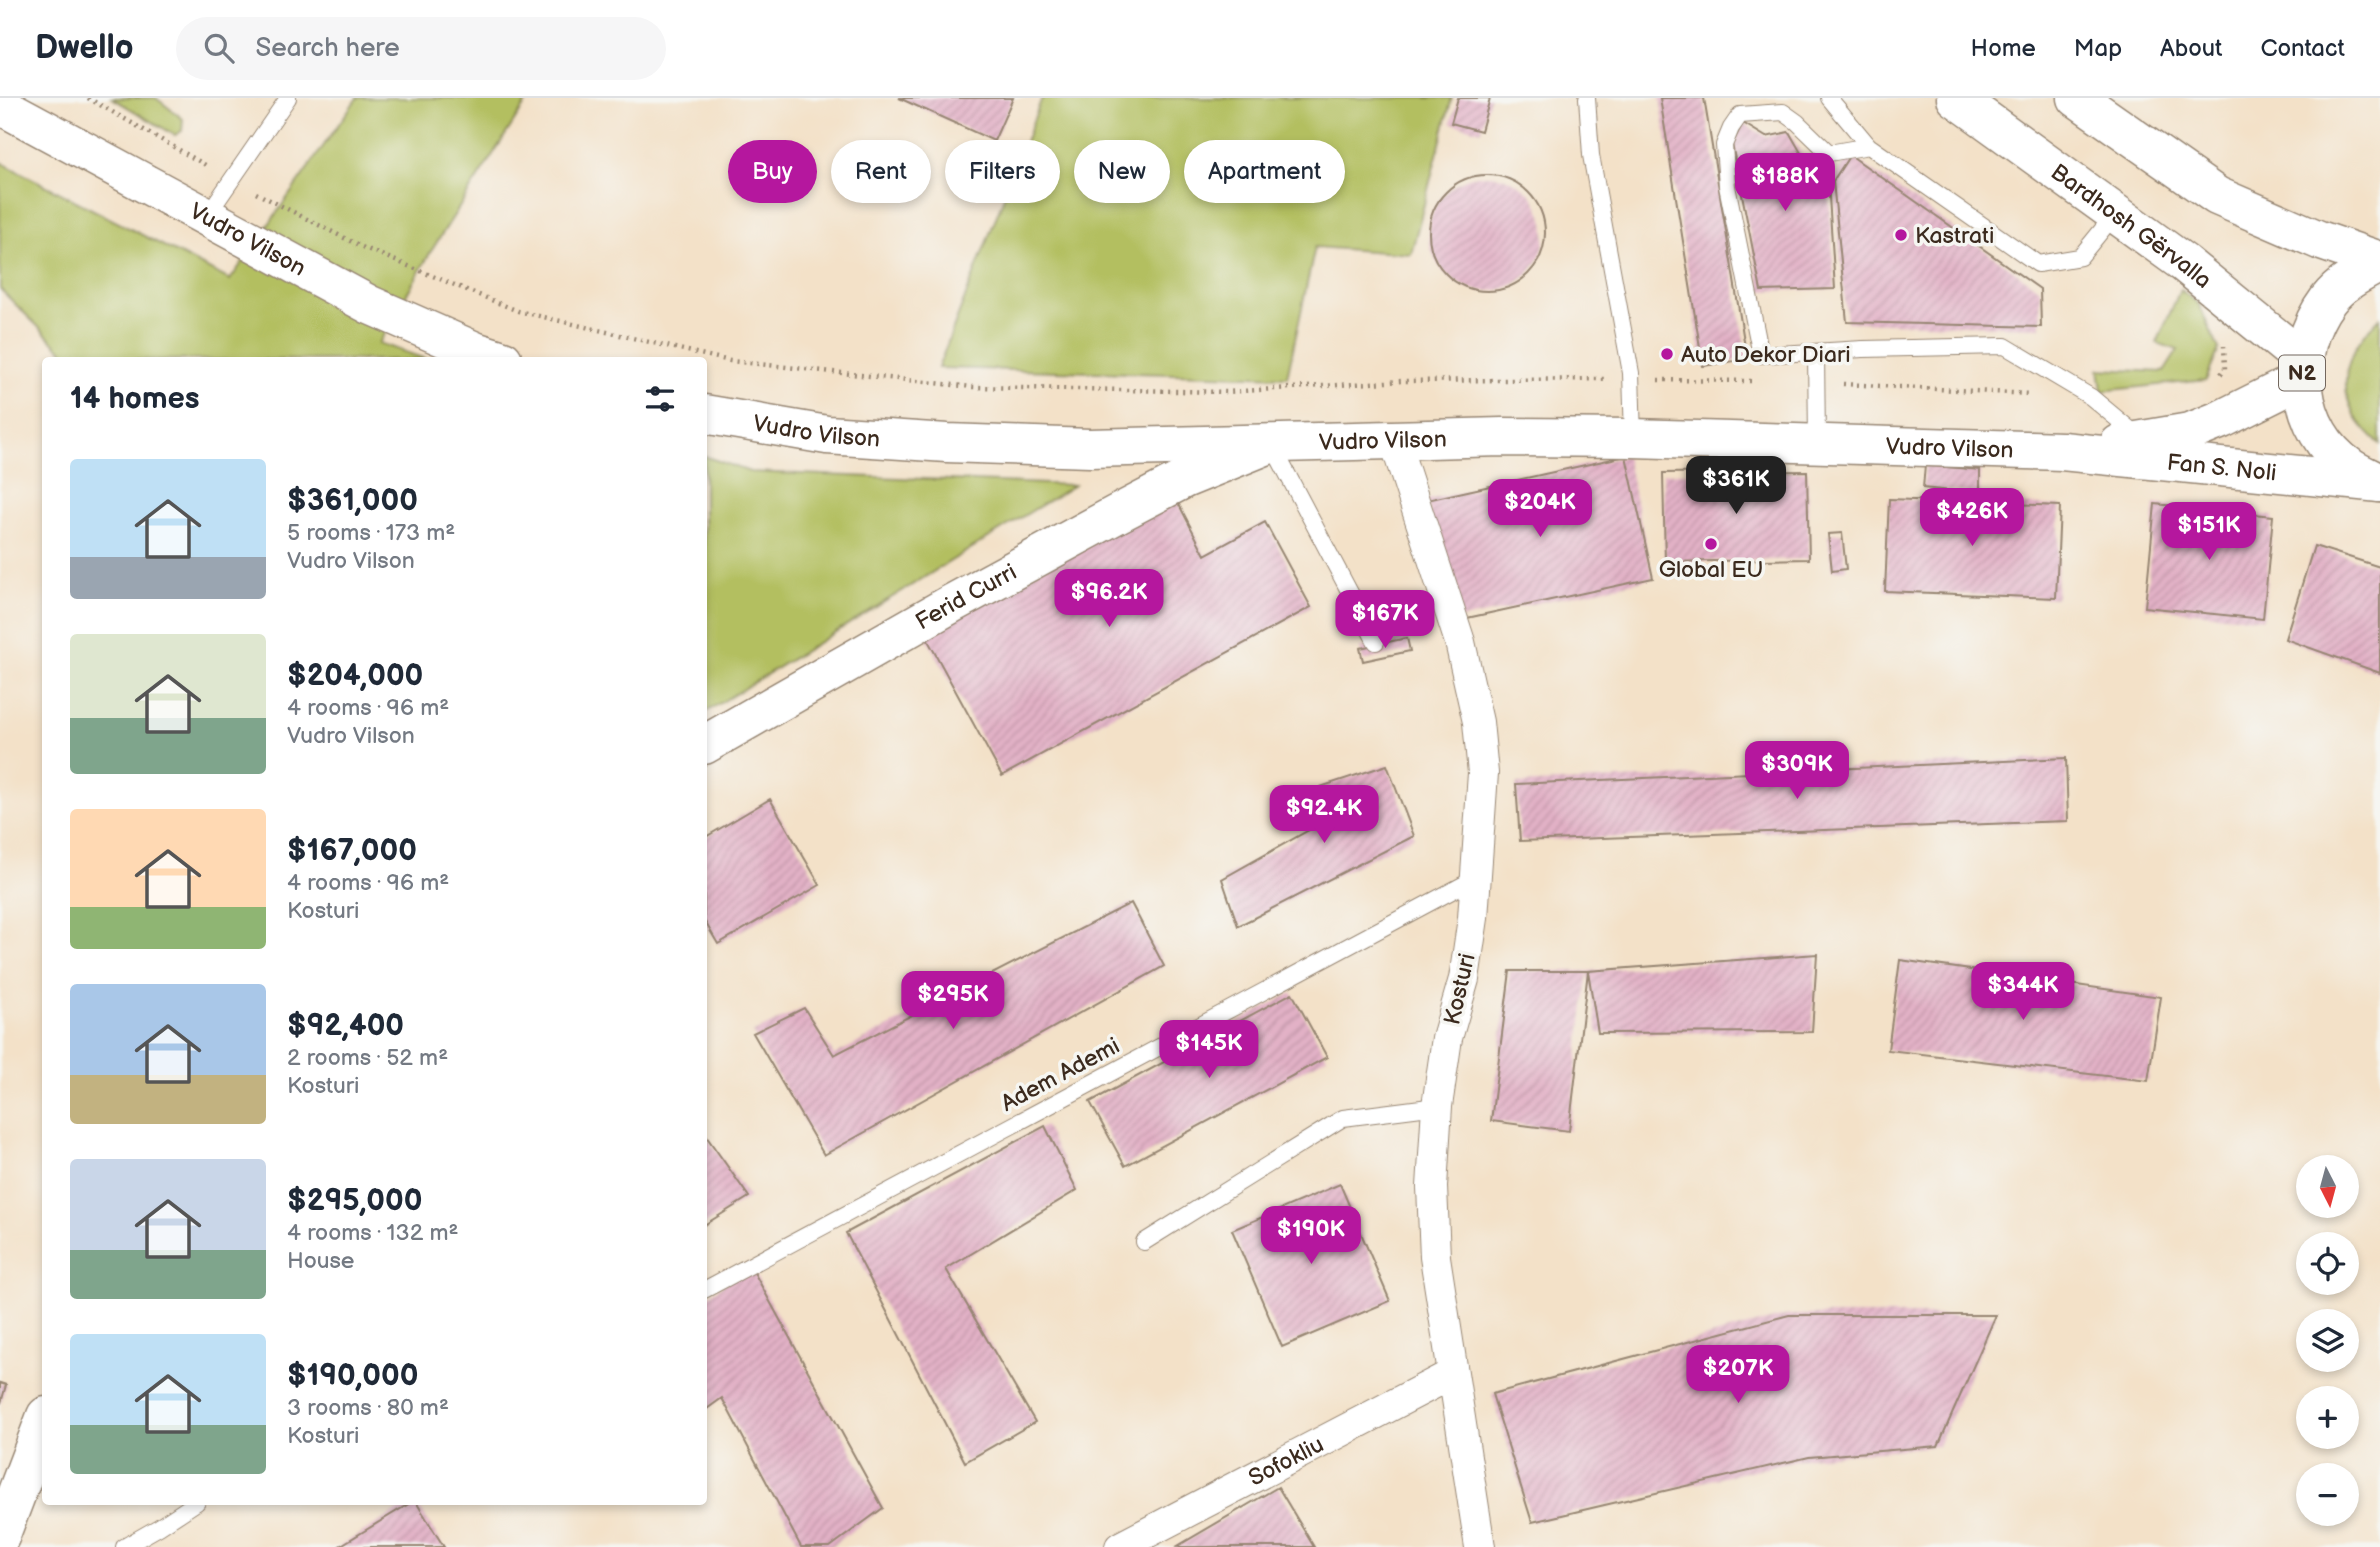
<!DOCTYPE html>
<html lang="en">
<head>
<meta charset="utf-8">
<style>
	:root { --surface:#fff; --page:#f6f6f7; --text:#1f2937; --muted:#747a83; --line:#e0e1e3; --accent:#b5179e }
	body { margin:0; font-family:"Balsamiq Sans",sans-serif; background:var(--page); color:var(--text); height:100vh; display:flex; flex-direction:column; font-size:26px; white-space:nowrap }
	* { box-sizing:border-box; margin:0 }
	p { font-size:23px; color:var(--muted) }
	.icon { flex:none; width:38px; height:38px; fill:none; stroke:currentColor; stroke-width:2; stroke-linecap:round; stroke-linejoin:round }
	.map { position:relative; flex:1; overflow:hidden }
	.details { position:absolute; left:42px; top:259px; width:665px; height:1148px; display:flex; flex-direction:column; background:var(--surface); border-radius:7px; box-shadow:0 4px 10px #0003 }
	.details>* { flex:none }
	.banner { position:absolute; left:728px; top:42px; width:665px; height:63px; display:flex; gap:14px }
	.needle { width:46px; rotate:174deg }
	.controls { position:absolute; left:2296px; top:1057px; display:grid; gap:14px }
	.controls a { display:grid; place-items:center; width:63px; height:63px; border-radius:50%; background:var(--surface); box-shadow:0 4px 10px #0003; font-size:35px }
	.price { position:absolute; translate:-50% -60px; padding:0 16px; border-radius:14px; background:var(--accent); color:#fff; font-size:23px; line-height:46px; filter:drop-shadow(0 2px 4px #0008) }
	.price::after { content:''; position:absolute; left:50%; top:42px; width:21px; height:16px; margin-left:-10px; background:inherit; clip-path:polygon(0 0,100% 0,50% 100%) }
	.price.current { background:#222; color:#fff }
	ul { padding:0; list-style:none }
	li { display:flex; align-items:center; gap:21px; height:175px; padding:0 28px }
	li span { display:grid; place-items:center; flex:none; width:196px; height:140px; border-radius:7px; color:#555 }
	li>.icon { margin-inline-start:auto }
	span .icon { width:84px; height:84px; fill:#fffc; stroke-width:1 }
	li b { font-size:30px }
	h2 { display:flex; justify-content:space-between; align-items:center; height:84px; padding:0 28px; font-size:30px }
	.chip { padding:0 24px; border-radius:32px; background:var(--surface); box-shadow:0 4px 10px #0003; font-size:24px; line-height:63px }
	.chip.current { background:var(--accent); color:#fff }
	header { display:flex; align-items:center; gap:42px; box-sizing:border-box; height:98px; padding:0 35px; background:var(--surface); border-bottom:2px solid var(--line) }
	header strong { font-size:33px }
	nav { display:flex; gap:38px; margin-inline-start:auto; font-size:24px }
	.search { width:490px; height:63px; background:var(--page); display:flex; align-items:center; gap:18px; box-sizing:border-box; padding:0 24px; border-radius:38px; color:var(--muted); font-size:26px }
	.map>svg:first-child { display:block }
	.grass { fill:#b3bf60; stroke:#77743f; stroke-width:2 }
	.building { fill:url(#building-hatch) }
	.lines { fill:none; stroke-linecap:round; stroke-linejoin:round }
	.service-casing { stroke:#978673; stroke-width:18 }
	.minor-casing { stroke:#978673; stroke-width:32 }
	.tertiary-casing { stroke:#978673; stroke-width:41 }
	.secondary-casing { stroke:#978673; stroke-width:41 }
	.trunk-casing { stroke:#978673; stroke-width:41 }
	.path { stroke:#978673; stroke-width:4.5; stroke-dasharray:2 5; stroke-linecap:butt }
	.service { stroke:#fff; stroke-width:16 }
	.minor { stroke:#fff; stroke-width:30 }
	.tertiary { stroke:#fff; stroke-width:38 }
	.secondary { stroke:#fff; stroke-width:38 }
	.trunk { stroke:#fff; stroke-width:38 }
	.poi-dot { fill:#b5179e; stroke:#f6f6f2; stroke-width:2.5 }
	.labels { text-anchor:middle; stroke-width:7; stroke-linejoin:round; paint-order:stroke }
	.shield { fill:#f6f6f2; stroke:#73675e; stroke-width:2 }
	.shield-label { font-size:21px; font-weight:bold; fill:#3b2a1e }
	.street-label { font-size:23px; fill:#3b2a1e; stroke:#f6f6f2 }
	.poi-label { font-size:23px; fill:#3b2a1e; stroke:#f6f6f2; text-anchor:start }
</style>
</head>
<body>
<header>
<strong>Dwello</strong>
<div class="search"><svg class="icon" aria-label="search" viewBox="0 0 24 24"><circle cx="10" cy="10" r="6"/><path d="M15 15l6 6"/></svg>Search here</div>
<nav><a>Home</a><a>Map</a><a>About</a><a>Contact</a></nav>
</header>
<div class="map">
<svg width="2380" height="1449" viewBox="0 0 2380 1449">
	<defs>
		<pattern id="building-hatch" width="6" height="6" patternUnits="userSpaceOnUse" patternTransform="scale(1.75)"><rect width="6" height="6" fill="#e2b1c6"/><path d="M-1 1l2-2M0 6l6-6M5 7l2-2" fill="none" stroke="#c398aa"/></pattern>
	</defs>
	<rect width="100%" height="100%" fill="#f6f6f2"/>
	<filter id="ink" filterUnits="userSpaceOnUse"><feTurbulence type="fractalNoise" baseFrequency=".0143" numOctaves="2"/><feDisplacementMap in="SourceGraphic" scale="14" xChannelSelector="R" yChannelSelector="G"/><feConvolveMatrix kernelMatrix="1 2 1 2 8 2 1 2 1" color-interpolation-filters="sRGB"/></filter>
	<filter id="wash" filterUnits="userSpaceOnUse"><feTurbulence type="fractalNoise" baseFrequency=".00686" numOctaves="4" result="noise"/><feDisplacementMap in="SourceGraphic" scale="28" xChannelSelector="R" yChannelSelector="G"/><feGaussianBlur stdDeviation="1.57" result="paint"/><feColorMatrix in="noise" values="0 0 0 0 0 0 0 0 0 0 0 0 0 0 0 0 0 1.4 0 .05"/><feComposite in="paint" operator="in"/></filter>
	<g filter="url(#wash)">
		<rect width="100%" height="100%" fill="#f3e1c8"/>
		<path class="grass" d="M112,0H156L183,21L182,33L175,37Z
			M357,0H529L430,155L379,245L428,262H72L0,191V64L230,182Z
			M1042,0H1452L1411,156L1315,149L1287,279L938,270Z
			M2180,192L2198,205L2219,251L2206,282L2102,293L2099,271L2164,274L2178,252L2157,245Z
			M2380,220V346C2332,307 2337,260 2380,220Z
			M704,358L750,374L1074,387L704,615Z"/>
		<g id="blocks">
			<path class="building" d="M899,0H1013L994,43Z
				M1458,0H1490L1481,33L1451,25Z
				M1660,0H1704L1747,261L1703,268Z
				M1743,25L1766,39L1789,34L1804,60L1828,83L1835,191L1761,193L1732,46Z
				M1850,57L2040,191L2041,229L1847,224L1833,83Z
				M1429 135a58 58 0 1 1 116 0a58 58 0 1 1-116 0Z
				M1626,358L1653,480L1453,523L1427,402Z
				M1925,367L1980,372V396L1923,390Z
				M1807,373L1809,461L1665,464L1663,375Z
				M1173,395L1205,457L1265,424L1311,509L1002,678L925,537Z
				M1889,401L2060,408L2056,500L1885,493Z
				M2155,406L2273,418L2263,521L2145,509Z
				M1842,435L1846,471L1832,473L1828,436Z
				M2314,448L2380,469V575L2285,541Z
				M1407,540L1410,553L1363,563L1360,550Z
				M2066,660L2068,723L1520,743L1516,686Z
				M1387,667L1414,738L1238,828L1222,781L1332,719L1320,689Z
				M770,701L820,787L718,846L704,822V740Z
				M1131,805L1164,868L824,1057L753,935L804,910L834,957Z
				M1817,856L1812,934L1598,935L1588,873Z
				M1900,862L2161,899L2148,983L1888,952Z
				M1510,873H1588L1569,1033L1491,1023Z
				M1292,895L1327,959L1125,1068L1090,1004Z
				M1045,1028L1077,1092L946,1171L1035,1324L965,1364L846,1135Z
				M704,1035L749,1099L704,1127Z
				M1340,1086L1390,1203L1282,1249L1232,1132Z
				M750,1167L883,1410L830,1449H801L722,1300L704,1313V1201Z
				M1789,1217H1996L1938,1348L1809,1359L1532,1424L1492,1296Z
				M0,1285L6,1287L1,1305H0Z
				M1278,1389L1314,1449H1176Z
				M412,1404H416L444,1449H338Z"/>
		</g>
	</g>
	<g filter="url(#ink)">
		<use href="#blocks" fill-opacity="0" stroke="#978673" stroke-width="2"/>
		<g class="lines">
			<defs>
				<path id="service" d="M1587,0L1591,57L1631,275L1633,340
					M1829,0L1869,48L2038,166L2080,159L2115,116
					M1869,48L1829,55L1797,24L1783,14L1740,17L1731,30L1724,47L1727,88L1761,257L1863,251L2005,248L2091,299L2139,339
					M206,119L288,0
					M1816,254L1817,345
					M1272,347L1376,544
					M1144,1144L1343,1020L1437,1008
					M704,1192L1476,780
					M124,1449L159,1429L197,1404"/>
				<g id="minor">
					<path d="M1394,341L1460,544L1478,624L1483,675L1473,820L1464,881L1447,940L1437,1008L1432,1089L1435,1159L1480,1449"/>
					<path id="s1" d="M1120,1449L1452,1276"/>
				</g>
				<g id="tertiary">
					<path id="s2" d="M704,647L951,506L1117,416L1184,381L1270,346"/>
					<path d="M0,1439L46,1318"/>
				</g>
				<g id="secondary">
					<path id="s3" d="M0,7L370,207L475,253L503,262"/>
					<path id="s4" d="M704,316L827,337L947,345L1090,350L1502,339L1633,340L2062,353L2380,385"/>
					<path d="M2119,346L2190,334L2222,321L2302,281"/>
				</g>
				<g id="trunk">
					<path id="s5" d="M1956,0L2184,165L2302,261"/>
					<path d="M2077,0L2217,98L2319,142L2380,163"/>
					<path d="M2380,165C2361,175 2341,185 2328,202C2289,254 2295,332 2351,370C2360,376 2371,380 2380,385"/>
				</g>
			</defs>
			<use href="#service" class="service-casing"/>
			<use href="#minor" class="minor-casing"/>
			<use href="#tertiary" class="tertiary-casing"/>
			<use href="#secondary" class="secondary-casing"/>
			<use href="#trunk" class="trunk-casing"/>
			<path class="path" d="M88,0L209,69
				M256,95L362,149L518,213L730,263L973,289L1227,294L1402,283L1604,281
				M2221,276L2225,271L2224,248
				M1658,282L1751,283
				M1843,286L2030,296"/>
			<use href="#service" class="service"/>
			<use href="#minor" class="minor"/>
			<use href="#tertiary" class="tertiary"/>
			<use href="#secondary" class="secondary"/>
			<use href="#trunk" class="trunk"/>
		</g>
	</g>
	<g class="poi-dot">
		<circle cx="1901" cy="137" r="7"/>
		<circle cx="1667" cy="256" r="7"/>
		<circle cx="1711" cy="446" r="7"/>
	</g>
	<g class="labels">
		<rect class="shield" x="2279" y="257.5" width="46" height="35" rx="5"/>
		<g class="shield-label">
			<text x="2302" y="282">N2</text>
		</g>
		<g class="street-label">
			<text dy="8" stroke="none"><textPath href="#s5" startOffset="217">Bardhosh Gërvalla</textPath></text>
			<text dy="8" stroke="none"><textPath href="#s3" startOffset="282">Vudro Vilson</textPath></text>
			<text dy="8" stroke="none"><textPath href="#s4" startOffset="114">Vudro Vilson</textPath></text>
			<text dy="8" stroke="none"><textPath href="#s4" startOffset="681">Vudro Vilson</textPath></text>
			<text dy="8" stroke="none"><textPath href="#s4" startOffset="1248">Vudro Vilson</textPath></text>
			<text dy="8" stroke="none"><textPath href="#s4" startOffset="1521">Fan S. Noli</textPath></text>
			<text dy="8" stroke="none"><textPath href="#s2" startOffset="301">Ferid Curri</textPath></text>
			<text transform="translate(1459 891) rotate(-77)" y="8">Kosturi</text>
			<text transform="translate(1060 976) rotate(-28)" y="8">Adem Ademi</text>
			<text dy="8" stroke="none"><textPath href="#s1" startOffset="187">Sofokliu</textPath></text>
		</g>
		<g class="poi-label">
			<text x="1915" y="145">Kastrati</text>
			<text x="1681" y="264">Auto Dekor Diari</text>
			<text x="1711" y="479" text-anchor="middle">Global EU</text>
		</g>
	</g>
</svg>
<div class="controls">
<a><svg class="needle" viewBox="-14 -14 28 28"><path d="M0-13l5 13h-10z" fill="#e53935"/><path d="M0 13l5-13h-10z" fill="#747a83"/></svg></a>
<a><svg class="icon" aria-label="locate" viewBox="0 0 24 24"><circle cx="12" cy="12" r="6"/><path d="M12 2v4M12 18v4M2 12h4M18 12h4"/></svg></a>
<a><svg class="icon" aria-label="layers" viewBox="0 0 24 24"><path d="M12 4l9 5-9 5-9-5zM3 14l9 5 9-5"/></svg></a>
<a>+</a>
<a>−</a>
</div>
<b class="price" style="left:1785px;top:115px">$188K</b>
<b class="price current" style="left:1736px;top:418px">$361K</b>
<b class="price" style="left:1540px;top:441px">$204K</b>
<b class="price" style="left:1972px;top:450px">$426K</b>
<b class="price" style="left:2209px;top:464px">$151K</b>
<b class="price" style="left:1109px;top:531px">$96.2K</b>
<b class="price" style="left:1385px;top:552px">$167K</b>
<b class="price" style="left:1797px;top:703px">$309K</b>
<b class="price" style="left:1324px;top:747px">$92.4K</b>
<b class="price" style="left:2023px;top:924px">$344K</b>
<b class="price" style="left:953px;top:933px">$295K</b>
<b class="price" style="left:1209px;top:982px">$145K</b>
<b class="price" style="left:1311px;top:1168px">$190K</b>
<b class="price" style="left:1738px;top:1307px">$207K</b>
<div class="banner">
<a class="chip current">Buy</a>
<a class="chip">Rent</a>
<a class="chip">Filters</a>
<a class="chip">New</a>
<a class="chip">Apartment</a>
</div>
<section class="details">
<h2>14 homes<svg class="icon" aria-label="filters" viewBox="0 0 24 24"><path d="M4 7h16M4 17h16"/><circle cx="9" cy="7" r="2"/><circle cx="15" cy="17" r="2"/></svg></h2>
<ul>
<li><span style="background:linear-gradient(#bfe0f5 70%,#9aa5b1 0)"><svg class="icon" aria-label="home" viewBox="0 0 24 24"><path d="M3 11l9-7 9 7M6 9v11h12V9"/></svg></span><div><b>$361,000</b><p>5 rooms · 173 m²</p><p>Vudro Vilson</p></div></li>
<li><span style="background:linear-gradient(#dfe7d0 60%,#7fa58c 0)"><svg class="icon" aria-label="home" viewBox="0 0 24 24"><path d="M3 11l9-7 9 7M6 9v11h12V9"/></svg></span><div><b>$204,000</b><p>4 rooms · 96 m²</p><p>Vudro Vilson</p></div></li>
<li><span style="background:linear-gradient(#ffd9b3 70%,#8fb573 0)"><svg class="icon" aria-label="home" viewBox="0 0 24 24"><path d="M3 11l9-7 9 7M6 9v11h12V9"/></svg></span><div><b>$167,000</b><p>4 rooms · 96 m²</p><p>Kosturi</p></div></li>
<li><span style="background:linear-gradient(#a9c7e8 65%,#c2b280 0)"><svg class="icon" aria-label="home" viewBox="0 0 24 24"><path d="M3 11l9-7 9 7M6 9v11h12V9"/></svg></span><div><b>$92,400</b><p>2 rooms · 52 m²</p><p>Kosturi</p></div></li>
<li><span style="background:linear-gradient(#c9d6e8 65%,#7fa58c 0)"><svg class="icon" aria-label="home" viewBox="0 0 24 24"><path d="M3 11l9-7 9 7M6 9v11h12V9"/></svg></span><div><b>$295,000</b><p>4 rooms · 132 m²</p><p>House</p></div></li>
<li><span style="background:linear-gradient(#bfe0f5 65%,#7fa58c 0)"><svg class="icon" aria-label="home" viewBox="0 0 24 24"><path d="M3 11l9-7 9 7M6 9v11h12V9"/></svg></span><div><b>$190,000</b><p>3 rooms · 80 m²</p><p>Kosturi</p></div></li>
</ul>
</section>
</div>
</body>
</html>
